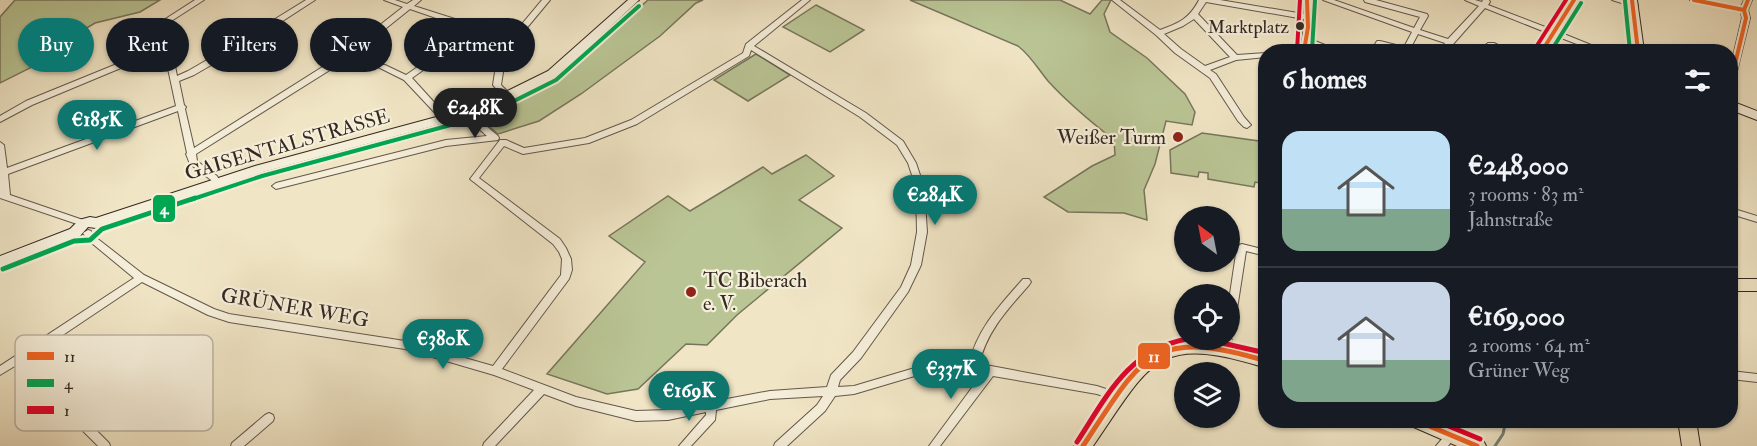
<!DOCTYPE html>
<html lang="en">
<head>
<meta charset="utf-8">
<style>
	:root { --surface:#171b24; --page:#242831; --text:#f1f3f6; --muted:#9ea1a6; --line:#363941; --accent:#0f766e }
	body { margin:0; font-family:"IM FELL Double Pica",serif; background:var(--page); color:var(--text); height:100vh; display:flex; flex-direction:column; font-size:22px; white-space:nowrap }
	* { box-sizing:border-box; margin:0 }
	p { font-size:20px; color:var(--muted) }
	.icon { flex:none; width:33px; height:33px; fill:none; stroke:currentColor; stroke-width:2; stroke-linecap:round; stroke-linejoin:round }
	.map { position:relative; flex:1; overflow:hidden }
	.drawer { position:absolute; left:1258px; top:44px; width:480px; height:384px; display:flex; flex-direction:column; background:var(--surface); border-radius:24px; box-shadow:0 2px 4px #0004 }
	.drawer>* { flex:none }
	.top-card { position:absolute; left:18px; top:18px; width:570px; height:54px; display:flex; gap:12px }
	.needle { width:39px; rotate:328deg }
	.controls { position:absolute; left:1174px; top:206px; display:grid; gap:12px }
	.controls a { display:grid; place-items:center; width:66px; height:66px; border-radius:50%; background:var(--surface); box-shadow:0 2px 4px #0004; font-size:30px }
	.price { position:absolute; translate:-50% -51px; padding:0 14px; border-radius:21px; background:var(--accent); color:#fff; font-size:20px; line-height:39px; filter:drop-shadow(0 2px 3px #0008) }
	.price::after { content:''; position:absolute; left:50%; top:36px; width:18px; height:14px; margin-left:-9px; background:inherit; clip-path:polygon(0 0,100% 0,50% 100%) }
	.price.selected { background:#222; color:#fff }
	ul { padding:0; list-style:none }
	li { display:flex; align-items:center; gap:18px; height:150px; padding:0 24px }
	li+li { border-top:2px solid var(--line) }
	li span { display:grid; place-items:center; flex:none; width:168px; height:120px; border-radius:18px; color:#555 }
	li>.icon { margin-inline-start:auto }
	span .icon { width:72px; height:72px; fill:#fffc; stroke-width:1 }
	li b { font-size:26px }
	h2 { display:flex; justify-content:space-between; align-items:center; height:72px; padding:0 24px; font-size:26px }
	.tag { padding:0 21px; border-radius:27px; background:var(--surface); box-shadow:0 2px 4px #0004; font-size:21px; line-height:54px }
	.tag.selected { background:var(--accent); color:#fff }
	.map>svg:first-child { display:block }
	.green { fill:#bac595; stroke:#77765c; stroke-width:1.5 }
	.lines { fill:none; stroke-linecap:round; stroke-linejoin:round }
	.stream { stroke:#71837a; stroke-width:3 }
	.street-casing { stroke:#63574b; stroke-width:2 }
	.secondary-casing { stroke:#342822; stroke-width:2 }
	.primary-casing { stroke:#342822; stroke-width:2 }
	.street { fill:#f5eed9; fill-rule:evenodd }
	.secondary { fill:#f5eed9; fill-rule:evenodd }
	.primary { fill:#f0e5c5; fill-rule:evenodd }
	.bus-1-far1-casing { stroke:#f5eed9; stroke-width:8 }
	.bus-1-casing { stroke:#f5eed9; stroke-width:10 }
	.bus-2-far1-casing { stroke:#f5eed9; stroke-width:8 }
	.bus-2-casing { stroke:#f5eed9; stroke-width:10 }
	.bus-3-far1-casing { stroke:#f5eed9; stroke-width:8 }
	.bus-3-casing { stroke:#f5eed9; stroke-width:10 }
	.bus-1-far1 { stroke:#f26522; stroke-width:4 }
	.bus-1 { stroke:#f26522; stroke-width:5 }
	.bus-2-far1 { stroke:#00a651; stroke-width:4 }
	.bus-2 { stroke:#00a651; stroke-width:5 }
	.bus-3-far1 { stroke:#e4002b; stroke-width:4 }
	.bus-3 { stroke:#e4002b; stroke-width:5 }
	.bus-dot { fill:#342822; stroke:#f5eed9; stroke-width:2 }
	.poi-dot { fill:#8f2418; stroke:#f5eed9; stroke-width:2 }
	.labels { text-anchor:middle; stroke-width:4.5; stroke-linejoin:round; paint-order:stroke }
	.bus-label { font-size:18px; fill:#342822; stroke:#f5eed9; text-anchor:end }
	.poi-label { font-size:20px; fill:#342822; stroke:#f5eed9; text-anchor:end }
	.street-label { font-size:20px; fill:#342822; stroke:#f5eed9 }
	.key { fill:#f5eed9; stroke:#bbb3a2; stroke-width:1.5 }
	.key-label { font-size:16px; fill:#342822 }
	.line-badge { stroke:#f5eed9; stroke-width:2 }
	.badge-label { font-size:16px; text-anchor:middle; font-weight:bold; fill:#fff }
</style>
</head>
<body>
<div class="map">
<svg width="1757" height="446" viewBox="0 0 1757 446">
	<rect width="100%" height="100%" fill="#f0e5c5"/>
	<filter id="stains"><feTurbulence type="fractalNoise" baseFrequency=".00333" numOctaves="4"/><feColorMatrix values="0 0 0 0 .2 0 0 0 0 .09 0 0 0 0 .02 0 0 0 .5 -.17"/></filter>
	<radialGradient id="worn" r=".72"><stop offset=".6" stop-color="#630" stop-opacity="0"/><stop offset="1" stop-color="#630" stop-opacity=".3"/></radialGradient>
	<path class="green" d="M15,0H160L140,12L95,23L43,54L34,66L0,83V17Z
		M648,0H703L696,3L660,36L581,94L539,121L498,134L479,118L559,78Z
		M910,0H1060L1090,14L1102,0H1111L1104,14L1110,32L1147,58L1185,94L1195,112L1192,125L1166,121L1155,164L1144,190L1147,220L1124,213L1068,212L1044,197L1092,166L1115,155L1114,140C1091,122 1068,103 1048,81C1038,69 1031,56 1018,46Z
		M816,5L864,30L830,52L783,27Z
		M756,54L790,75L748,101L714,80Z
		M1202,133L1266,142V184L1255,182L1254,187L1208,179V173L1199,172L1198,177L1171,173L1170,150Z
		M806,155L834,176L799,200L842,228L737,315L707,345L686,344L638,389L607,394L547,374L645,262L609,236L668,196L690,211L763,167L772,174Z"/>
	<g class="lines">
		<path class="stream" d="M1495,446L1503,434L1506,420"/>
		<defs>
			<path id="street" d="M195,0H204L151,34L171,46L177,76L188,71L238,42L306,0H315L244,46L194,75L179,81L184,105L186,107L185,109L194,148L343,54L403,7L384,0H395L407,4L413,0H421L414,6L480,27L496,37L502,48L542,0H550L506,53L501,85L511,95L512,97L511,99H505L493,85L498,53L490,41L477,32L412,78L442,111L447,121L446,123H440L436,114L404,80L378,67L382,65H385L406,75L471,30L410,9L349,58L196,154L197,161L217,176L221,183L220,185H214L211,180L190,164L186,154L187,153L178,111L8,174L10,195L86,221L88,223L86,225H80L0,198V142L4,145L7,168L176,106L164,50L32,105L0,122V116L26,101L161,46L142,34Z
				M802,0H810L754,46L866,113L903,141L916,163L924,187L927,232L921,265L908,292L861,358L840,380L838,387L854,386L918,367L969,364C977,329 1000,305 1023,279H1029L1031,282L1029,285C1008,309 986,332 979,365L991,366L1097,386L1121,394L1122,397L1121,400L1117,401L1097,394L993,376L940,446H929L982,374L973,372L918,375L854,394L835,396L825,411L787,446H774L775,443L817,405L823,396L770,399L716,410L715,420L691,446H679L706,415V412L668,420L636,421L576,406L544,394L495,446H483L484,443L534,390L494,375L405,349L229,322L208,315L142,282L36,353L87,421L109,443L110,446H98L79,427L28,358L0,375V366L134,278L88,240L83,233L88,230L91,231L94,236L144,275L214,309L229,314L405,341L493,366L561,275L562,259L559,252L553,244L470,179L500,140H506L524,148L585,138L631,120L743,53L746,44ZM751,50L860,117L897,145L908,163L916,187L917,232L911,265L901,287L853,352L831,375L827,387L770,391L668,410L636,411L576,397L502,369L569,279L572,270L571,259L566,248L560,239L479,178L504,146L523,154L589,143L637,124L749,56Z
				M1112,0H1120L1160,30C1179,23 1189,19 1199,0H1220L1304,14L1303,0H1311L1312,27L1310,39L1340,51H1329L1309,44L1308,51H1300L1304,27V19L1206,2L1198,14L1237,55L1266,53V57L1236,60L1210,70L1216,74L1244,117L1251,125L1247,128L1244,127L1238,121L1210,78L1175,53L1156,35ZM1194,19L1230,57L1205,66L1181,49L1164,34L1183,26Z
				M1323,0H1334L1414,28L1420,17L1365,2L1364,0H1376L1427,14L1428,16L1420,30L1448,39L1479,6L1465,0H1475L1482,2L1483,0H1489L1490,2L1488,5L1553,30L1570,0H1578L1559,32L1606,51H1595L1556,36L1546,51H1538L1550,34L1485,8L1447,51H1439L1445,43L1418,34L1409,51H1401L1382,46L1379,51H1371L1377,41H1380L1404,47L1412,32Z
				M1612,0H1624L1638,5L1634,7Z
				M1690,0H1705L1741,7L1744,0H1752L1748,10L1750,18L1734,83H1731V65L1742,18L1741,12L1694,2Z
				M1488,43H1494L1510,51H1499L1492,48L1488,51H1482V48Z
				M470,109L473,110L485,125L498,136L499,138L498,140L446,146L276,189L272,186L276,183L446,140L487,136L479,129L467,114L466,112L467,110Z
				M1731,208L1757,216V222L1731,214Z
				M1242,244L1266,250V256L1246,251L1235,322L1233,325L1230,326V294L1237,247L1239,245Z
				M1230,336C1233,340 1232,346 1230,351L1226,352L1222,351L1221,348L1222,339H1230Z
				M1731,371L1757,374V382L1731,379Z
				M269,413L273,415L274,418L273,421L244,446H231L232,443L265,415Z
				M1452,430L1456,432L1457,435L1448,446H1436L1448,432Z"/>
			<path id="secondary" d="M628,0H639L556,77L485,112L263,172L96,228L88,227L80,236L0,267V256L70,229L79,220L90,217L96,218L255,166L477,106L548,71Z
				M1627,0H1637L1644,51H1632Z
				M1731,101L1757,111V120L1731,110Z"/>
			<path id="primary" d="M1731,279H1757V291H1731Z
				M1198,339L1233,344L1266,354V368C1156,333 1151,362 1093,446H1074C1081,431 1093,417 1103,403C1132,362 1144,342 1198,339Z
				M1406,420H1434L1483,440L1486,446H1457L1409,425Z
				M1678,420H1696L1700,446H1682Z"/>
		</defs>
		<use href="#street" class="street-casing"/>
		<use href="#secondary" class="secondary-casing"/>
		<use href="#primary" class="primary-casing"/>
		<use href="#street" class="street"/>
		<use href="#secondary" class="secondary"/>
		<use href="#primary" class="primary"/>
		<defs>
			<path id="bus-1-far1" d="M1632,0L1638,51
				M1694,0L1744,10
				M1304,51L1308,27L1307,0
				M1542,51L1574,0
				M1731,81L1746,18L1744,10L1748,0"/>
			<path id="bus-1" d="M1415,420L1477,446
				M1083,446C1142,357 1151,326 1266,361"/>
			<path id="bus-2-far1" d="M1625,1L1630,51
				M1312,51L1315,0
				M1551,51L1581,3
				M190,200L262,176L484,116L556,80L639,6"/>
			<path id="bus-2" d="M3,269L74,241L90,240L102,229L195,198"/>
			<path id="bus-3-far1" d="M1536,47L1566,0
				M1297,50L1300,0"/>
			<path id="bus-3" d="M1204,339L1266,353
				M1434,420L1480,439
				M1077,442C1107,396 1128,350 1187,339"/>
		</defs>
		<use href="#bus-1-far1" class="bus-1-far1-casing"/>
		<use href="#bus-1" class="bus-1-casing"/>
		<use href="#bus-2-far1" class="bus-2-far1-casing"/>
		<use href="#bus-2" class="bus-2-casing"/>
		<use href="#bus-3-far1" class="bus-3-far1-casing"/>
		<use href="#bus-3" class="bus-3-casing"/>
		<use href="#bus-1-far1" class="bus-1-far1"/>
		<use href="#bus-1" class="bus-1"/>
		<use href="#bus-2-far1" class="bus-2-far1"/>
		<use href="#bus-2" class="bus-2"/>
		<use href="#bus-3-far1" class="bus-3-far1"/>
		<use href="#bus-3" class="bus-3"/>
	</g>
	<circle class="bus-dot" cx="1300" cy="26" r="5"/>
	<g class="poi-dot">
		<circle cx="1178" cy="137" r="6"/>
		<circle cx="691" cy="292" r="6"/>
	</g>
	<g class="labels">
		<g class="bus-label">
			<text x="1289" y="33">Marktplatz</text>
		</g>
		<g class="poi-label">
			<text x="1166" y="144">Weißer Turm</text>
			<text x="703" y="287" text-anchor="start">TC Biberach<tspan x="703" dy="23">e. V.</tspan></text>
		</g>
		<g class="street-label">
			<text transform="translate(287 144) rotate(-16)" y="7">GAISENTALSTRASSE</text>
			<text transform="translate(295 307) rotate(10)" y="7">GRÜNER WEG</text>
		</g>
	</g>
	<rect x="15" y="335" width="198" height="96" rx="9" class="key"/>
	<rect x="27" y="352" width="27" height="8" fill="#f26522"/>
	<rect x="27" y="379" width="27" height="8" fill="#00a651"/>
	<rect x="27" y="406" width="27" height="8" fill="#e4002b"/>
	<g class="key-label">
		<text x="64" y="362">11</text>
		<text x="64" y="389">4</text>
		<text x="64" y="416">1</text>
	</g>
	<g class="line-badge">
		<rect x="152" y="194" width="24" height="29" rx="6" fill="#00a651"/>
		<rect x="1137" y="342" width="34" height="28" rx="6" fill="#f26522"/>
	</g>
	<g class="badge-label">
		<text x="164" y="214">4</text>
		<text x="1154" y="362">11</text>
	</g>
	<rect width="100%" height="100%" filter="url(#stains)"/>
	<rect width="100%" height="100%" fill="url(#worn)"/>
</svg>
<div class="controls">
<a><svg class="needle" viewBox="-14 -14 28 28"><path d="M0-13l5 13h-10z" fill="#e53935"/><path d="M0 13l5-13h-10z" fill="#9ea1a6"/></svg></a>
<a><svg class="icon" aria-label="locate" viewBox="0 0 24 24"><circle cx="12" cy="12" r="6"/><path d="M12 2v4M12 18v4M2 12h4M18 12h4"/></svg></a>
<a><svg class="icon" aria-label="layers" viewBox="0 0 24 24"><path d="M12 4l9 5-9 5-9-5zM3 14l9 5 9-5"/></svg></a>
</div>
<b class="price selected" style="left:475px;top:139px">€248K</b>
<b class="price" style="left:97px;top:151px">€185K</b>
<b class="price" style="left:935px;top:226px">€284K</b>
<b class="price" style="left:443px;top:370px">€380K</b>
<b class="price" style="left:951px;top:400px">€337K</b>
<b class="price" style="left:689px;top:422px">€169K</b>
<div class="top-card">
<a class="tag selected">Buy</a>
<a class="tag">Rent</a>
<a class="tag">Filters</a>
<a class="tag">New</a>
<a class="tag">Apartment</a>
</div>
<section class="drawer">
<h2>6 homes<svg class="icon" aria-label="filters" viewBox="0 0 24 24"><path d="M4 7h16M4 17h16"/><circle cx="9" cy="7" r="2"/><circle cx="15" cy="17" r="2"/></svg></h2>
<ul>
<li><span style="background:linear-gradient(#bfe0f5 65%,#7fa58c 0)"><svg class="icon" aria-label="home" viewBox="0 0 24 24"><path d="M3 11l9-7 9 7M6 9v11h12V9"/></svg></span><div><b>€248,000</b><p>3 rooms · 83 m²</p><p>Jahnstraße</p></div></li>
<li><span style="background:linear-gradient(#c9d6e8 65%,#7fa58c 0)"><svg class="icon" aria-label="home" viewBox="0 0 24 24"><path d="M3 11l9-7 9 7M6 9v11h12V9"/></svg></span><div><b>€169,000</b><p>2 rooms · 64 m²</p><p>Grüner Weg</p></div></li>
</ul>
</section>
</div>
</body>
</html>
